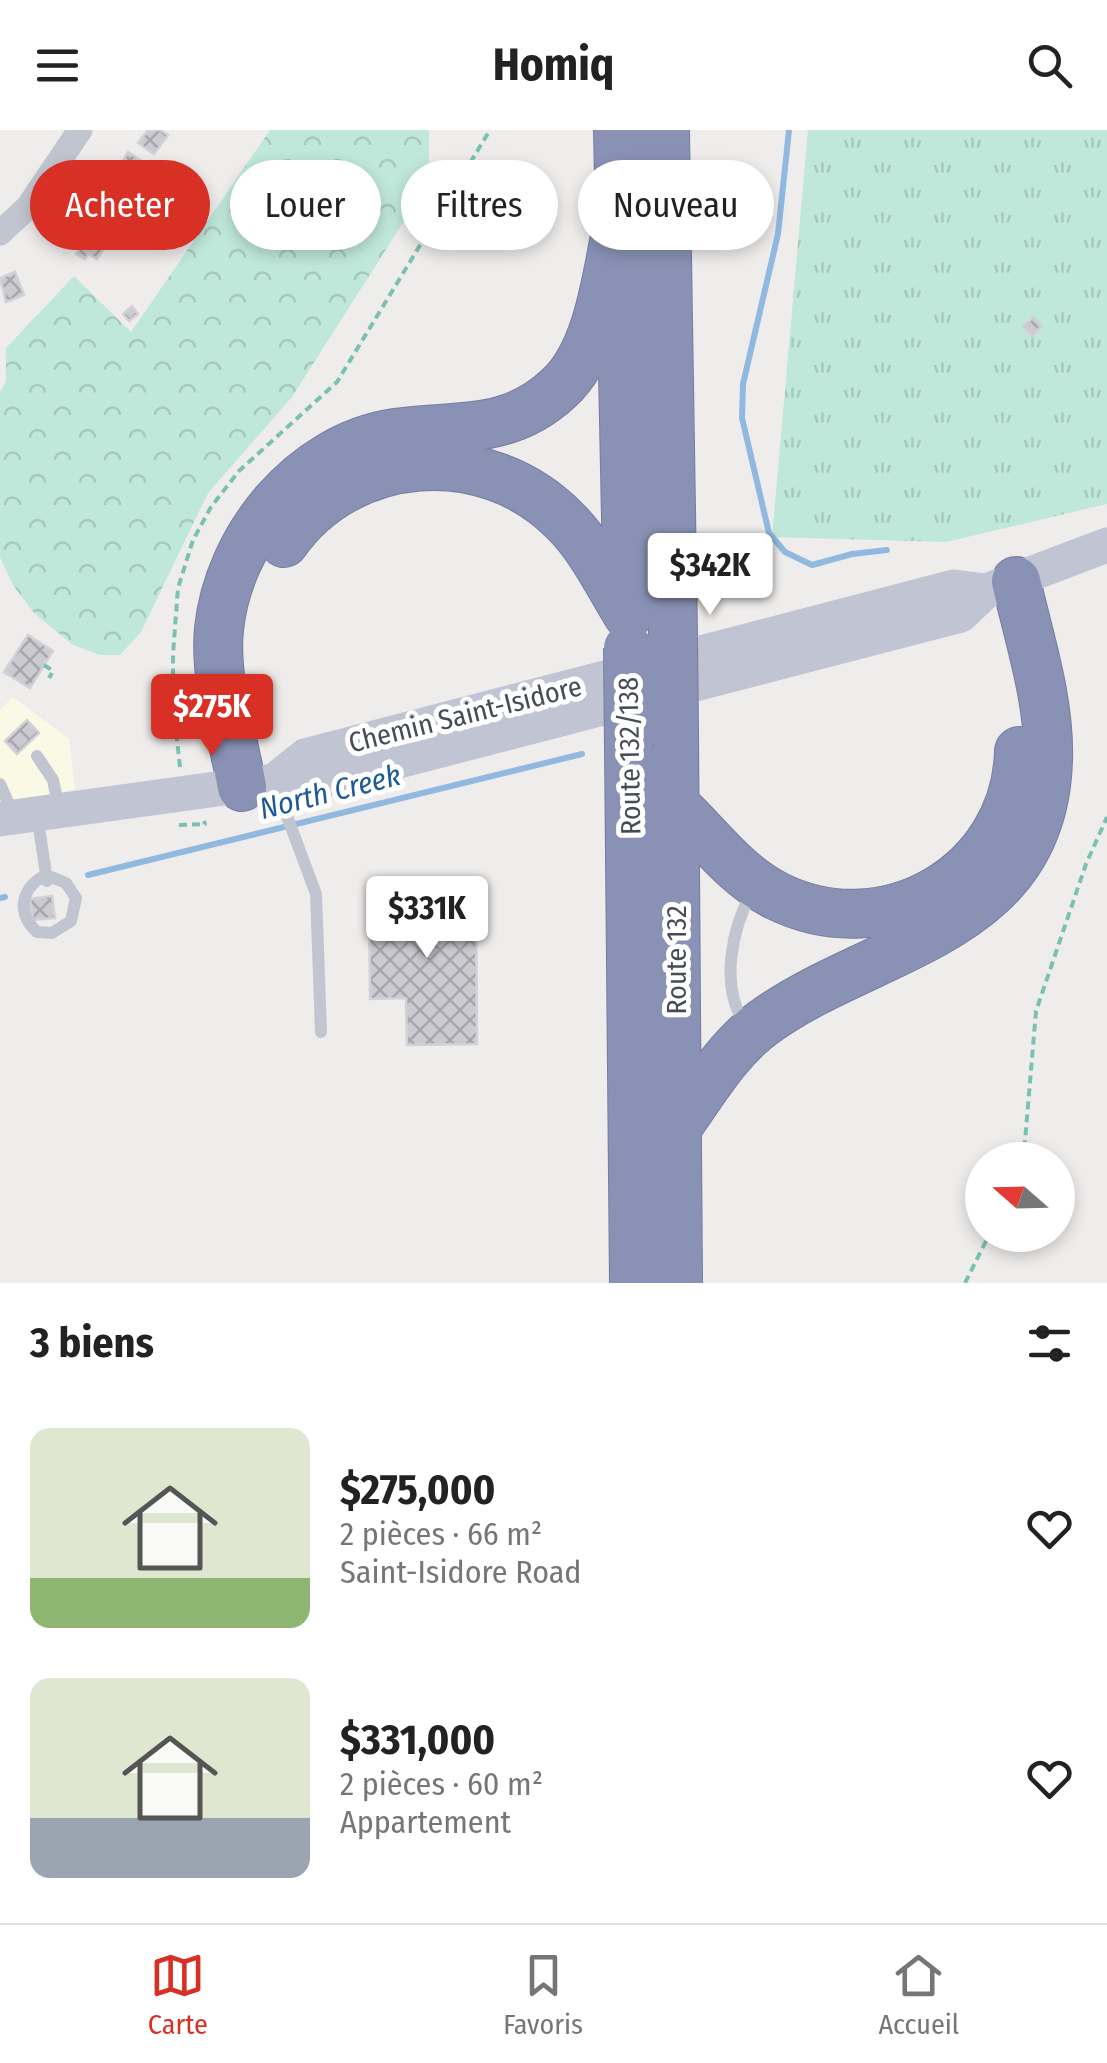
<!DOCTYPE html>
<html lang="fr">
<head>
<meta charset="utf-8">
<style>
	:root { --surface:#fff; --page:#f6f6f6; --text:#222; --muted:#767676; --line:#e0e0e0; --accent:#d93025 }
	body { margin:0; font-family:"Fira Sans Condensed",sans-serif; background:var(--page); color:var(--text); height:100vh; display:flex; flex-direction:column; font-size:38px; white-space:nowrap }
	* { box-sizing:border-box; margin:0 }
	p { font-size:32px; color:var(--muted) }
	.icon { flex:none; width:55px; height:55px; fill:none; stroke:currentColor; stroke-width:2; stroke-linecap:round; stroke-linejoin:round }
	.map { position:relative; height:1153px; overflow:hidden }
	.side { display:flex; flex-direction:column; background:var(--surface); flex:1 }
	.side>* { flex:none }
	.banner { position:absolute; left:30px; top:30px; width:1048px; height:90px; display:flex; gap:20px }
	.needle { width:65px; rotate:290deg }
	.tools { position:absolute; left:965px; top:1012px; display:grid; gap:20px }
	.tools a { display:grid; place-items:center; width:110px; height:110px; border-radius:50%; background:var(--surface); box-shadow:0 5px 15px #0003; font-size:50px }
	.price { position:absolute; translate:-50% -85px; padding:0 22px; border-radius:10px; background:#fff; color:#222; font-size:32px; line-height:65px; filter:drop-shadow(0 2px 5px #0008) }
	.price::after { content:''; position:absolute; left:50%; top:60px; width:30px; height:22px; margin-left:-15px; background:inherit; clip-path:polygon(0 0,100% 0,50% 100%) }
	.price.selected { background:var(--accent); color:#fff }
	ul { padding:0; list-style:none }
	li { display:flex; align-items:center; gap:30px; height:250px; padding:0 30px }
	li span { display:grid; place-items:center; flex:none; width:280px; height:200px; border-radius:20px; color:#555 }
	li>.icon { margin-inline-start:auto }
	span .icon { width:120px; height:120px; fill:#fffc; stroke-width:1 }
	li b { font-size:42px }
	h2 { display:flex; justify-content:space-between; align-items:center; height:120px; padding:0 30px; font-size:42px }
	.pill { padding:0 35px; border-radius:45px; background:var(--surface); box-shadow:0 5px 15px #0003; font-size:35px; line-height:90px }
	.pill.selected { background:var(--accent); color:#fff }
	header { display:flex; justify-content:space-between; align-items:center; height:130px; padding:0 30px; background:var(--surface); font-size:45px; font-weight:700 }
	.tab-bar { display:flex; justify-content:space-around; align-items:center; height:140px; border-top:2px solid var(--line); background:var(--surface); font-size:28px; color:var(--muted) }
	.tab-bar a { display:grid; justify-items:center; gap:5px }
	.tab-bar .selected { color:var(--accent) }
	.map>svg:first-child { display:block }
	.commercial { fill:#f9f9e6 }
	.grass { fill:url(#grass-tufts) }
	.forest { fill:url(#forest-crowns) }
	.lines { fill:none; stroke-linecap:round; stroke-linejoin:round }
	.stream { stroke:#91b9e0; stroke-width:6 }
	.building { fill:url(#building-cross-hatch); stroke:#d1d1d7; stroke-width:2.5 }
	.highway-casing { stroke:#757da1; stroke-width:50 }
	.path { stroke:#7bc1b3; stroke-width:4; stroke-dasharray:8 5; stroke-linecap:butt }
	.lane { stroke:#c1c5d0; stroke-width:12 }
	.street { stroke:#c1c5d0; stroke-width:25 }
	.secondary { stroke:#c1c4d3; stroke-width:35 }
	.highway { stroke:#8992b5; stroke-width:48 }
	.highway-bridge-casing { stroke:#757da1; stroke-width:50; stroke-linecap:butt }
	.highway-bridge { stroke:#8992b5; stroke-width:48 }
	.labels { text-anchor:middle; stroke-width:10; stroke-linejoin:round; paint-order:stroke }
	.street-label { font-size:28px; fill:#474b57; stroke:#fff }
	.water-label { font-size:30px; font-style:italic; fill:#1d5994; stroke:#fff }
</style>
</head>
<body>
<header><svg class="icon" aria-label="menu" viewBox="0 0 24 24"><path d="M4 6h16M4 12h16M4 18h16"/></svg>Homiq<svg class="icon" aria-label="search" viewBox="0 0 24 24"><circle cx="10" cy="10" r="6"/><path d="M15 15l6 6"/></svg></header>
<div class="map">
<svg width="1107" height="1153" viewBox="0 0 1107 1153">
	<defs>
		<pattern id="grass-tufts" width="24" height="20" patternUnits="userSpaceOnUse" patternTransform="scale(2.5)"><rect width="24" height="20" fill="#bfe8da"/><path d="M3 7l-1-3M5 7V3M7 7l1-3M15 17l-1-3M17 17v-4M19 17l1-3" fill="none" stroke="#a6c8bd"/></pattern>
		<pattern id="forest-crowns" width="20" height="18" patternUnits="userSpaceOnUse" patternTransform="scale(2.5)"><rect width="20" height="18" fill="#bfe8da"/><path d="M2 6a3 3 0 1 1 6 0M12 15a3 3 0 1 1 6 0" fill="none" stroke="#a6c8bd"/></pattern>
		<pattern id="building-cross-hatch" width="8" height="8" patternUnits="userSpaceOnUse" patternTransform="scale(2.5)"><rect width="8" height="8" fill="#cbcad0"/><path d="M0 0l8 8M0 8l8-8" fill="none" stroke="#a7a6ac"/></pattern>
	</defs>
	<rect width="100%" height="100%" fill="#efedec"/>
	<path class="commercial" d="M13,567L69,609L75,659L0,676V580Z"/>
	<path class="grass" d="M808,0H1107V374L946,412L772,407Z"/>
	<path class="forest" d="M270,0H429V52L292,267L208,363L141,502L120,525H101L73,515L34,483L13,455L0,427V262L6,251V218L74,146L131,202Z"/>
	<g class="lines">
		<path class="stream" d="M789,0L778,104L743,254L742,288L769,403L785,422L812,435L852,424L887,420
			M88,745L582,624
			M0,768L5,767"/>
	</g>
	<path class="building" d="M148,0H160L168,5L154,24L138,13Z
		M128,22L175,52L163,70L144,58L138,67L111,50Z
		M109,62L123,74L118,82L125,86L97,129L88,124L85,129L76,124L80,118L73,113L87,88L82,85L91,67L100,72Z
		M15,142L24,165L6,172L0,148Z
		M132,176L138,184L129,191L123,184Z
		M1033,187L1042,196L1032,206L1023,197Z
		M28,505L53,521L30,558L4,542Z
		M27,590L39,603L17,624L5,611Z
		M476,760L477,914L407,915L406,868L370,869L369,761Z
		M52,766L55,788L33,790L30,769Z"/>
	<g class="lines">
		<defs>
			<path id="highway" d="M618,0L628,484
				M665,0L673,507
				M284,413C349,320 485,310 564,390C591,416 608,453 628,485
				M674,602L678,1153
				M629,618L634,1153
				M242,657C233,606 214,551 219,499C228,409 302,317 395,303C456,294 508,306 559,258C601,220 608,136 620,81
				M675,675C708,706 735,745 777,766C886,820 1016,745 1019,621
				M676,999C702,963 726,920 763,893C873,813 1043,804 1048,630C1050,570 1029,509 1016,451"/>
		</defs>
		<use href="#highway" class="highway-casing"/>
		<path class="path" d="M44,535L53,541L49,548
			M180,637L173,574V524L178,458L193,410L211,377L239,341L337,252L490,0
			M179,695L205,694L204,691
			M1018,1030L1025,1011L1036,881L1086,734L1107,687
			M965,1153L989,1105"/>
		<path class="lane" d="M37,626L53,650L59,679
			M0,654L13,684
			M275,654L316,764L321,902
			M37,684L47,751
			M46,745L66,753L76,768L71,791L52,803L37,802C15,782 22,757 46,745Z
			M747,897C718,858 732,798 753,759"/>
		<path class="street" d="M0,103L28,77L80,0"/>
		<path class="secondary" d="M274,651L305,626L954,457L986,461
			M0,689L274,651L310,654L961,485L986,461L1107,415"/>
		<use href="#highway" class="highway"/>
		<defs>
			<path id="highway-bridge" d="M673,507L674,602
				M628,518L629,618"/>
		</defs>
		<use href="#highway-bridge" class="highway-bridge-casing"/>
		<use href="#highway-bridge" class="highway-bridge"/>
	</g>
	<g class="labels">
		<g class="street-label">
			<text transform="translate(465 584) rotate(-14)" y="10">Chemin Saint-Isidore</text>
			<text transform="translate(629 626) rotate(-91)" y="10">Route 132/138</text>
			<text transform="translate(676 830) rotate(-90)" y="10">Route 132</text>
		</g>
		<g class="water-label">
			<text transform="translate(330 662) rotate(-14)" y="10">North Creek</text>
		</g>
	</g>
</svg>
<div class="tools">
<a><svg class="needle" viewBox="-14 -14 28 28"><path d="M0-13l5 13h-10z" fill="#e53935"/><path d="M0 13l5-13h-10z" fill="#767676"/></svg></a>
</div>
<b class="price" style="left:710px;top:488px">$342K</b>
<b class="price selected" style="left:212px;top:629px">$275K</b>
<b class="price" style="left:427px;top:831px">$331K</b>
<div class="banner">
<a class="pill selected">Acheter</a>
<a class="pill">Louer</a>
<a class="pill">Filtres</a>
<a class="pill">Nouveau</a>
</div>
</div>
<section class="side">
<h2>3 biens<svg class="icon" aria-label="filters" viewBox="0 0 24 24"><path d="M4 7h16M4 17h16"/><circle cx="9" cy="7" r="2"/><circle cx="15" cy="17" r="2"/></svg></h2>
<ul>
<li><span style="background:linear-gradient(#dfe7d0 75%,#8fb573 0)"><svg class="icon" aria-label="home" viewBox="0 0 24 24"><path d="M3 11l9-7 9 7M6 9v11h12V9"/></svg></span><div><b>$275,000</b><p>2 pièces · 66 m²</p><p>Saint-Isidore Road</p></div><svg class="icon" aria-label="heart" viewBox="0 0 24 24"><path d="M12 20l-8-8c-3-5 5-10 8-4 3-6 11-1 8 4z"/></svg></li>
<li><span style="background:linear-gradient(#dfe7d0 70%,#9aa5b1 0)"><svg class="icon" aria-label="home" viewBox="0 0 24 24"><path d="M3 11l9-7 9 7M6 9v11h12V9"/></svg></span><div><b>$331,000</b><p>2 pièces · 60 m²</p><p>Appartement</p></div><svg class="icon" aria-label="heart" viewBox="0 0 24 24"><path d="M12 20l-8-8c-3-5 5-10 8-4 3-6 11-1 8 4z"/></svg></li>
</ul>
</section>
<nav class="tab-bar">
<a class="selected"><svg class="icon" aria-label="map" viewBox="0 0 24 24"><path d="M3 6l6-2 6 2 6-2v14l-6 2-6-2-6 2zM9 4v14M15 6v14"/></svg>Carte</a>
<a><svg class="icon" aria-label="saved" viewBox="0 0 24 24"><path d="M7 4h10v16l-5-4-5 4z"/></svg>Favoris</a>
<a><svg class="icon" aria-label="home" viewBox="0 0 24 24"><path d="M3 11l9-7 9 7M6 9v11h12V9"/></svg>Accueil</a>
</nav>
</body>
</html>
